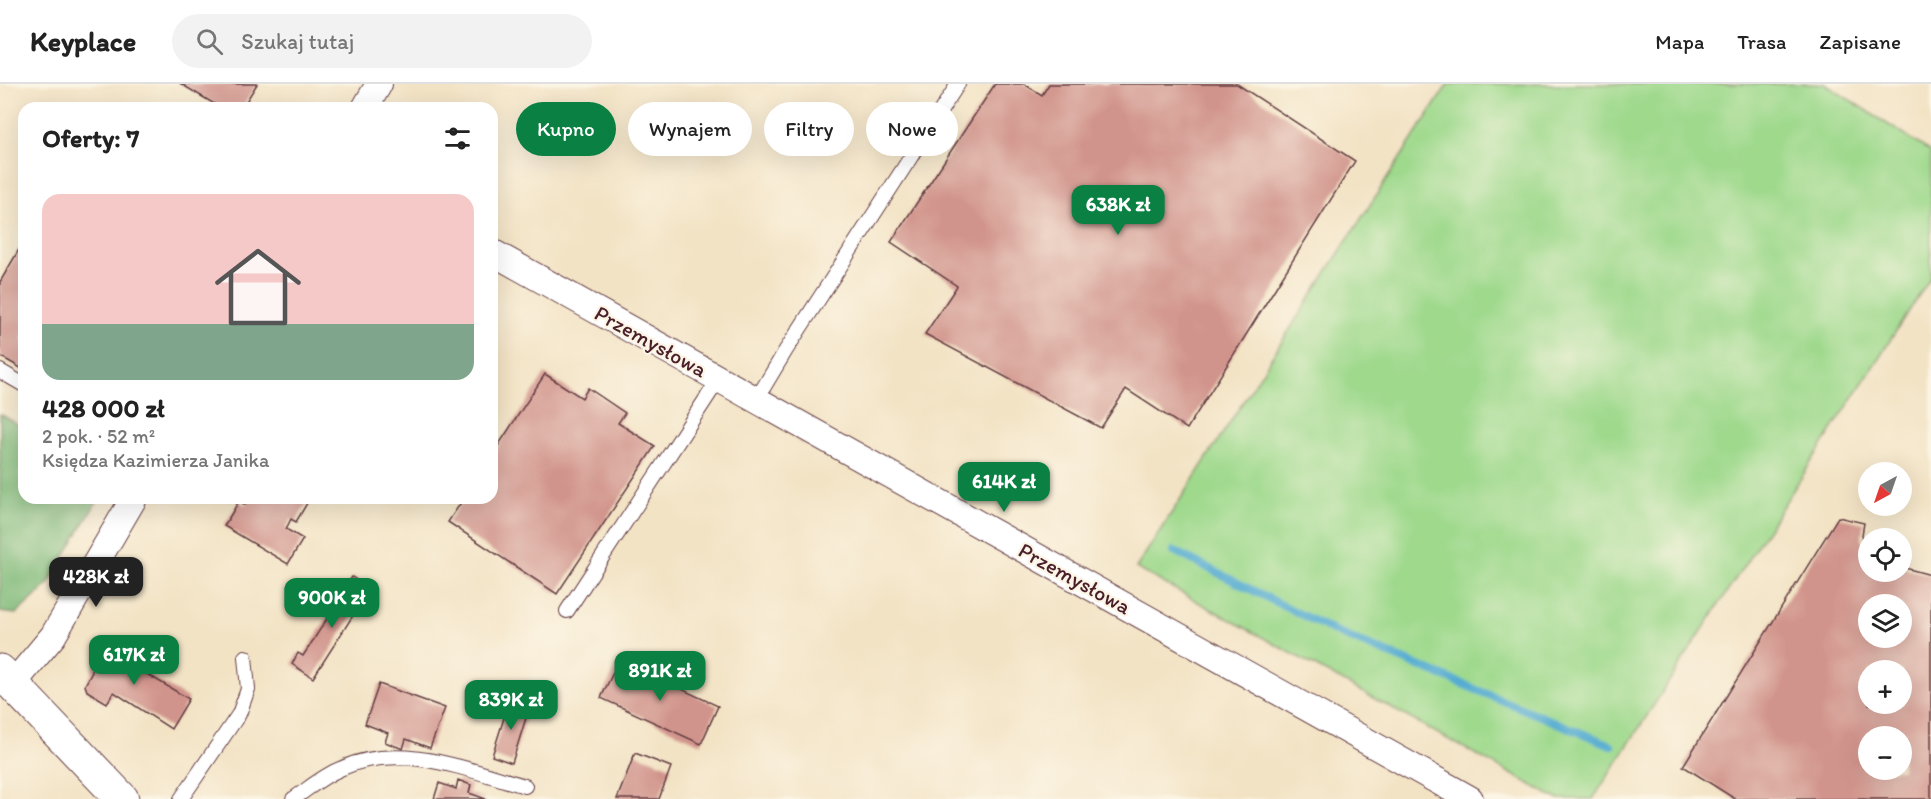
<!DOCTYPE html>
<html lang="pl">
<head>
<meta charset="utf-8">
<style>
	:root { --surface:#fff; --page:#f2f2f2; --text:#222; --muted:#767676; --line:#e0e0e0; --accent:#0b8043 }
	body { margin:0; font-family:Itim,sans-serif; background:var(--page); color:var(--text); height:100vh; display:flex; flex-direction:column; font-size:22px; white-space:nowrap }
	* { box-sizing:border-box; margin:0 }
	p { font-size:20px; color:var(--muted) }
	.icon { flex:none; width:33px; height:33px; fill:none; stroke:currentColor; stroke-width:2; stroke-linecap:round; stroke-linejoin:round }
	.map { position:relative; flex:1; overflow:hidden }
	.sheet { position:absolute; left:18px; top:18px; width:480px; height:402px; display:flex; flex-direction:column; background:var(--surface); border-radius:18px; box-shadow:0 6px 24px #0002 }
	.sheet>* { flex:none }
	.top-card { position:absolute; left:516px; top:18px; width:570px; height:54px; display:flex; gap:12px }
	.needle { width:39px; rotate:220deg }
	.fabs { position:absolute; left:1858px; top:378px; display:grid; gap:12px }
	.fabs a { display:grid; place-items:center; width:54px; height:54px; border-radius:50%; background:var(--surface); box-shadow:0 6px 24px #0002; font-size:30px }
	.price { position:absolute; translate:-50% -51px; padding:0 14px; border-radius:12px; background:var(--accent); color:#fff; font-size:20px; line-height:39px; filter:drop-shadow(0 2px 3px #0008) }
	.price::after { content:''; position:absolute; left:50%; top:36px; width:18px; height:14px; margin-left:-9px; background:inherit; clip-path:polygon(0 0,100% 0,50% 100%) }
	.price.active { background:#222; color:#fff }
	ul { padding:0; list-style:none }
	li { display:grid; align-content:center; gap:12px; height:318px; padding:0 24px }
	li span { display:grid; place-items:center; height:186px; border-radius:18px; color:#555 }
	li>.icon { margin-inline-start:auto }
	span .icon { width:108px; height:108px; fill:#fffc; stroke-width:1 }
	li b { font-size:26px }
	h2 { display:flex; justify-content:space-between; align-items:center; height:72px; padding:0 24px; font-size:26px }
	.tag { padding:0 21px; border-radius:27px; background:var(--surface); box-shadow:0 6px 24px #0002; font-size:21px; line-height:54px }
	.tag.active { background:var(--accent); color:#fff }
	header { display:flex; align-items:center; gap:36px; box-sizing:border-box; height:84px; padding:0 30px; background:var(--surface); border-bottom:2px solid var(--line) }
	header strong { font-size:28px }
	nav { display:flex; gap:33px; margin-inline-start:auto; font-size:21px }
	.search { width:420px; height:54px; background:var(--page); display:flex; align-items:center; gap:15px; box-sizing:border-box; padding:0 21px; border-radius:33px; color:var(--muted); font-size:22px }
	.map>svg:first-child { display:block }
	.green { fill:#9ed98c; stroke:#747c5c; stroke-width:1.5 }
	.forest { fill:#7eb978; stroke:#646c52; stroke-width:1.5 }
	.lines { fill:none; stroke-linecap:round; stroke-linejoin:round }
	.stream { stroke:#53acd1; stroke-width:8 }
	.building { fill:#d1948c; fill-rule:evenodd }
	.service-casing { stroke:#633c42; stroke-width:16 }
	.minor-casing { stroke:#633c42; stroke-width:28 }
	.tertiary-casing { stroke:#633c42; stroke-width:35 }
	.service { stroke:#fff; stroke-width:14 }
	.minor { stroke:#fff; stroke-width:26 }
	.tertiary { stroke:#fff; stroke-width:33 }
	.labels { text-anchor:middle; stroke-width:4.5; stroke-linejoin:round; paint-order:stroke }
	.street-label { font-size:22px; fill:#4a1f2b; stroke:#fcf5e5 }
</style>
</head>
<body>
<header>
<strong>Keyplace</strong>
<div class="search"><svg class="icon" aria-label="search" viewBox="0 0 24 24"><circle cx="10" cy="10" r="6"/><path d="M15 15l6 6"/></svg>Szukaj tutaj</div>
<nav><a>Mapa</a><a>Trasa</a><a>Zapisane</a></nav>
</header>
<div class="map">
<svg width="1931" height="715" viewBox="0 0 1931 715">
	<rect width="100%" height="100%" fill="#fcf5e5"/>
	<filter id="ink" filterUnits="userSpaceOnUse"><feTurbulence type="fractalNoise" baseFrequency=".0167" numOctaves="2"/><feDisplacementMap in="SourceGraphic" scale="12" xChannelSelector="R" yChannelSelector="G"/><feConvolveMatrix kernelMatrix="1 2 1 2 8 2 1 2 1" color-interpolation-filters="sRGB"/></filter>
	<filter id="wash" filterUnits="userSpaceOnUse"><feTurbulence type="fractalNoise" baseFrequency=".008" numOctaves="4" result="noise"/><feDisplacementMap in="SourceGraphic" scale="24" xChannelSelector="R" yChannelSelector="G"/><feGaussianBlur stdDeviation="1.35" result="paint"/><feColorMatrix in="noise" values="0 0 0 0 0 0 0 0 0 0 0 0 0 0 0 0 0 1.4 0 .05"/><feComposite in="paint" operator="in"/></filter>
	<g filter="url(#wash)">
		<rect width="100%" height="100%" fill="#f3e3c5"/>
		<path class="green" d="M1448,0H1825L1931,68V193L1593,715H1557L1136,484Z"/>
		<path class="forest" d="M0,330L24,344V414H99L47,502L16,530L0,528Z"/>
		<g class="lines">
			<path class="stream" d="M1174,467L1338,549L1611,661"/>
		</g>
		<g id="blocks">
			<path class="building" d="M181,0H257L242,24H221Z
				M995,0H1024L1042,11L1049,0H1237L1355,77L1187,345L1126,305L1101,344L925,250L957,202L891,158Z
				M24,157V286L0,272V198Z
				M545,290L582,314L588,304L625,329L618,339L655,362L557,510L448,438L464,414H492V371Z
				M249,414H310L296,438L291,435L286,445L303,455L288,480L224,442L239,417L245,421Z
				M1838,433L1864,439L1861,457L1869,459V488H1902V467L1909,469L1905,484L1931,491V715H1735L1683,682ZM1869,520H1902V554H1869ZM1869,586H1902V620H1869ZM1869,652H1902V686H1869Z
				M352,493L370,505L313,594L292,580L298,569L303,572L330,530L335,533L341,523L335,519Z
				M119,557L137,569L130,580L189,615L171,645L114,608L107,619L87,607L85,601L92,588V584L100,571L105,570L112,559Z
				M619,576L718,622L701,660L601,614Z
				M379,600L445,624L430,664L406,655L403,665L385,658L388,649L365,640Z
				M510,615L530,621L512,679L492,672Z
				M635,669L671,683L659,715H617Z
				M458,696L471,701L469,709L486,715H434L439,699L456,705Z"/>
		</g>
	</g>
	<g filter="url(#ink)">
		<use href="#blocks" fill-opacity="0" stroke="#633c42" stroke-width="1.5"/>
		<g class="lines">
			<defs>
				<path id="service" d="M0,287L24,301
					M756,316L786,266L958,0
					M567,527L719,295
					M181,715L239,630L248,605L245,573
					M293,715C308,705 323,692 340,685C399,657 467,686 525,702"/>
				<path id="minor" d="M365,24L379,0
					M492,168L1470,715
					M12,601L53,552L134,414"/>
				<path id="tertiary" d="M0,587L122,715"/>
			</defs>
			<use href="#service" class="service-casing"/>
			<use href="#minor" class="minor-casing"/>
			<use href="#tertiary" class="tertiary-casing"/>
			<use href="#service" class="service"/>
			<use href="#minor" class="minor"/>
			<use href="#tertiary" class="tertiary"/>
		</g>
	</g>
	<g class="labels">
		<g class="street-label">
			<text transform="translate(651 257) rotate(29)" y="8">Przemysłowa</text>
			<text transform="translate(1075 494) rotate(29)" y="8">Przemysłowa</text>
		</g>
	</g>
</svg>
<div class="fabs">
<a><svg class="needle" viewBox="-14 -14 28 28"><path d="M0-13l5 13h-10z" fill="#e53935"/><path d="M0 13l5-13h-10z" fill="#767676"/></svg></a>
<a><svg class="icon" aria-label="locate" viewBox="0 0 24 24"><circle cx="12" cy="12" r="6"/><path d="M12 2v4M12 18v4M2 12h4M18 12h4"/></svg></a>
<a><svg class="icon" aria-label="layers" viewBox="0 0 24 24"><path d="M12 4l9 5-9 5-9-5zM3 14l9 5 9-5"/></svg></a>
<a>+</a>
<a>−</a>
</div>
<b class="price" style="left:1118px;top:152px">638K zł</b>
<b class="price" style="left:1004px;top:429px">614K zł</b>
<b class="price active" style="left:96px;top:524px">428K zł</b>
<b class="price" style="left:332px;top:545px">900K zł</b>
<b class="price" style="left:134px;top:602px">617K zł</b>
<b class="price" style="left:660px;top:618px">891K zł</b>
<b class="price" style="left:511px;top:647px">839K zł</b>
<div class="top-card">
<a class="tag active">Kupno</a>
<a class="tag">Wynajem</a>
<a class="tag">Filtry</a>
<a class="tag">Nowe</a>
</div>
<section class="sheet">
<h2>Oferty: 7<svg class="icon" aria-label="filters" viewBox="0 0 24 24"><path d="M4 7h16M4 17h16"/><circle cx="9" cy="7" r="2"/><circle cx="15" cy="17" r="2"/></svg></h2>
<ul>
<li><span style="background:linear-gradient(#f6c9c9 70%,#7fa58c 0)"><svg class="icon" aria-label="home" viewBox="0 0 24 24"><path d="M3 11l9-7 9 7M6 9v11h12V9"/></svg></span><div><b>428 000 zł</b><p>2 pok. · 52 m²</p><p>Księdza Kazimierza Janika</p></div></li>
</ul>
</section>
</div>
</body>
</html>
